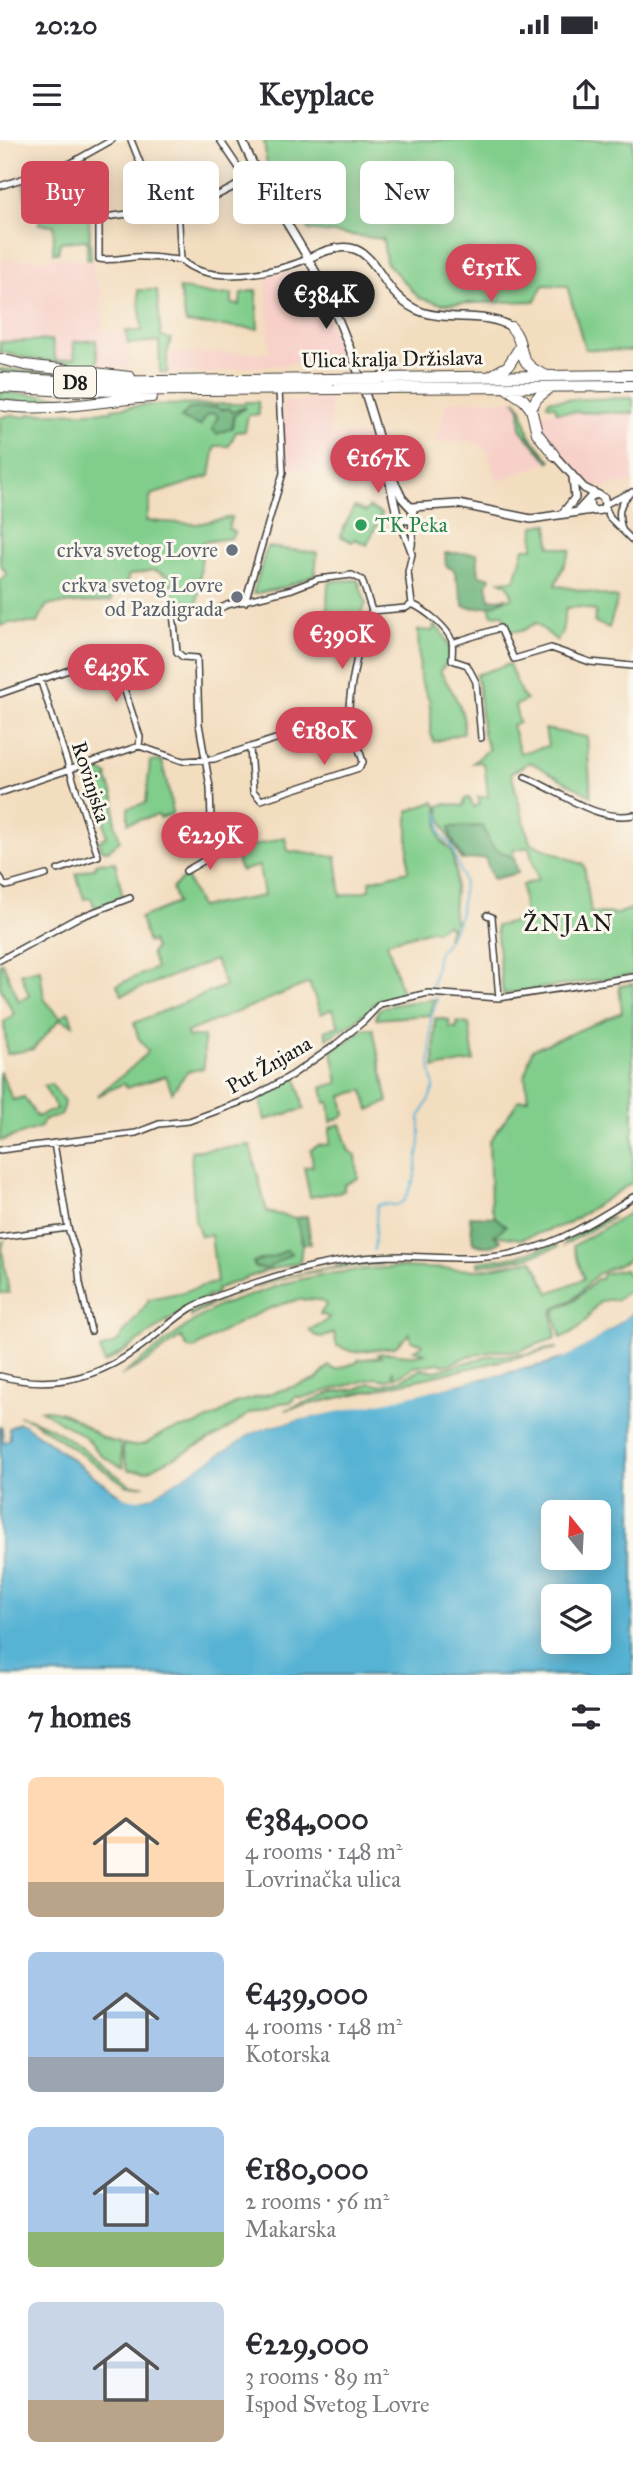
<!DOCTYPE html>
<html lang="en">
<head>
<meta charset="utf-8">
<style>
	:root { --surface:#fff; --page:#f7f7f7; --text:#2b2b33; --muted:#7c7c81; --accent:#d1495b }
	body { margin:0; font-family:"IM FELL Great Primer",serif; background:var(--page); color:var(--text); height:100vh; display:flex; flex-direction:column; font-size:26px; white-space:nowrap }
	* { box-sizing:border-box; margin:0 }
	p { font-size:23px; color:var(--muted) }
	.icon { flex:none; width:38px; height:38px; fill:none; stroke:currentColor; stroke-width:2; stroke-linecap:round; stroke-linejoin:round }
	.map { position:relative; height:1535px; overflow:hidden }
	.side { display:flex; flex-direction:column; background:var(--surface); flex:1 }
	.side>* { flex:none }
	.banner { position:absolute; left:21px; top:21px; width:592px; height:63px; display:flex; gap:14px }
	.needle { width:46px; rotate:342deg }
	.buttons { position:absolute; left:541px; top:1360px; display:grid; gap:14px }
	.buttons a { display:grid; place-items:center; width:70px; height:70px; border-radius:10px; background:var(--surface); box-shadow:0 4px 18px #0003; font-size:35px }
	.price { position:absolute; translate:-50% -60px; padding:0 16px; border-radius:24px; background:var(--accent); color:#fff; font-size:23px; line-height:46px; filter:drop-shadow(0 2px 4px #0008) }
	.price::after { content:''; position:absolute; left:50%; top:42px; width:21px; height:16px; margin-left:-10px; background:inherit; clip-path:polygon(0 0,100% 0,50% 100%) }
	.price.current { background:#222; color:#fff }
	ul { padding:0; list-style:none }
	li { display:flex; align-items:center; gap:21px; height:175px; padding:0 28px }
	li span { display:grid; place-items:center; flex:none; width:196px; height:140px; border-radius:10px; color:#555 }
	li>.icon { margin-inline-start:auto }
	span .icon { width:84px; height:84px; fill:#fffc; stroke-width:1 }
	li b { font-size:30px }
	h2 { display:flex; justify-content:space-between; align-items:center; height:84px; padding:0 28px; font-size:30px }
	.pill { padding:0 24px; border-radius:10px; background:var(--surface); box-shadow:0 4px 18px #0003; font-size:24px; line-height:63px }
	.pill.current { background:var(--accent); color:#fff }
	.status { display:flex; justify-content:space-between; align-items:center; height:49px; padding:0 35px; background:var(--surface); direction:ltr }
	.status svg { height:19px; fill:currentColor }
	header { display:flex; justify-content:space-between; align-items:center; height:91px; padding:0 28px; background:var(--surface); font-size:32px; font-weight:700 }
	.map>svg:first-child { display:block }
	.built { fill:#f7d0c9 }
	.green { fill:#81ce8c; stroke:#4e7554; stroke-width:2 }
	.forest { fill:#68b178; stroke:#42664a; stroke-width:2 }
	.water { fill:#56b3d4; stroke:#396878; stroke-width:2; fill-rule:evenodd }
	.pier { fill:#f3ddbf }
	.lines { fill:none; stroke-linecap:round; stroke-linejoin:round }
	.stream { stroke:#56b3d4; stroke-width:2 }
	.street-casing { stroke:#3c3934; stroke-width:8 }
	.secondary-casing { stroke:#3c3934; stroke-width:10 }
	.highway-casing { stroke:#3c3934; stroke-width:12 }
	.street { stroke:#fff; stroke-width:5 }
	.secondary { stroke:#fff; stroke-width:7 }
	.highway { stroke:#fff; stroke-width:10 }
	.highway-bridge-casing { stroke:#3c3934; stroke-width:12; stroke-linecap:butt }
	.highway-bridge { stroke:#fff; stroke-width:10 }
	.leisure-dot { fill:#2e9e5b; stroke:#fbf7ec; stroke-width:2.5 }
	.worship-dot { fill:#6b7280; stroke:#fbf7ec; stroke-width:2.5 }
	.labels { text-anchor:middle; stroke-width:6; stroke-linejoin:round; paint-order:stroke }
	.shield { fill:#fbf7ec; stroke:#5f5e5a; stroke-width:2 }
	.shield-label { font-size:19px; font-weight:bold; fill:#1c1c1c }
	.street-label { font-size:21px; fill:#1c1c1c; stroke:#fbf7ec }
	.leisure-label { font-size:21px; fill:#27864d; stroke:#fbf7ec; text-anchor:start }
	.worship-label { font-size:21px; fill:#5b616d; stroke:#fbf7ec; text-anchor:end }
	.quarter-label { font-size:24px; letter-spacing:2px; fill:#1c1c1c; stroke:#fbf7ec }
</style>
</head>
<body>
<div class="status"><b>20:20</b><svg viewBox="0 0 49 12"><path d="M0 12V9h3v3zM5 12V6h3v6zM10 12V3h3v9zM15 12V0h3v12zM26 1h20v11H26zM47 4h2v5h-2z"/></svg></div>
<header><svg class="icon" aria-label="menu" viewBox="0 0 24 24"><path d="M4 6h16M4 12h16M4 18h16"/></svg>Keyplace<svg class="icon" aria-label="share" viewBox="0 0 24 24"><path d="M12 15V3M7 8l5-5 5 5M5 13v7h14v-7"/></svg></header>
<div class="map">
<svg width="633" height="1535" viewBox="0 0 633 1535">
	<rect width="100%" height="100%" fill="#fbf7ec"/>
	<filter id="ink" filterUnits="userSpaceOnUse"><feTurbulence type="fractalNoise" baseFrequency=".0143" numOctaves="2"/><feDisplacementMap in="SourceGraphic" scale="14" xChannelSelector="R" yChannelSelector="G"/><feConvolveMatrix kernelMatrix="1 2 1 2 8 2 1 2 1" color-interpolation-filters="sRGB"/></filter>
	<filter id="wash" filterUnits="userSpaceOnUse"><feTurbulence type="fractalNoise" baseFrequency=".00686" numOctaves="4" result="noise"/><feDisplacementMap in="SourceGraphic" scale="28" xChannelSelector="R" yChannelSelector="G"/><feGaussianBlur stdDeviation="1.57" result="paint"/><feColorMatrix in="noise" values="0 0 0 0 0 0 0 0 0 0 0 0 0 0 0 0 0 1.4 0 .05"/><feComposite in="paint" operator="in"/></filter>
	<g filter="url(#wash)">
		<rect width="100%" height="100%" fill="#f3ddbf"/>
		<path class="built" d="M66,118L94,123L93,132L100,151L103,193L126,191L130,228L98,225L95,200L75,218L55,221L52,200L0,202V121Z
			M296,132H302L307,137L322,164L345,224L327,225L326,229H310L307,223L239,228L216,233H167L169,213H270L266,135Z
			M330,260L331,294H365L373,320L304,330L284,329L283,261Z
			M515,260L520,268L521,290L549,322L498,341L488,312L481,305L471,301L450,304L435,301L447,261Z
			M536,272L633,273V342L605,348L591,344L550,301L542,289Z"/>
		<path class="green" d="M264,0H633V211L585,209L567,146L543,145L535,161L442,164L419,158L386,122L383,99L309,90L276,35L267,26Z
			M84,17L92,54L83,57L89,78L91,120L87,119V100L60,102L58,113H53L54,85L39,84L40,66L27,65L23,43L71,26Z
			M179,148L214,155L232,154V164L240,165L241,153L256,150L258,189L186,183Z
			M138,150H157L161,197L171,199L167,214V233L160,232L159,201L128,204L126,191H142Z
			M52,200L56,221L75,218L73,202L96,200L98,225L94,227L30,219L0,212V202Z
			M0,229L92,237L26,236L0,232Z
			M0,252L46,256L100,257L49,262L0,260Z
			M633,258V273L557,272L555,266L547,265L549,260Z
			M515,260L522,268L529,295L551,321L549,322L521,290L520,268Z
			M246,262H258L259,275H248L245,291L236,292L229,306H215L210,336L151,355L146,381L197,384L232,377L228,389L235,392L231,398L203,402L197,469H178L168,436L154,430L129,435L125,447L115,446L111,461L47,465L37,483H10L0,486V440L7,434L0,424V278L10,275L26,277L29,274L112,271V269L146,265L244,264Z
			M354,367L366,372L369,367L382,374L367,405L355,399L352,402L340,396Z
			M548,384L550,406L571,410L555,445L618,458L609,488L594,482L596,471L582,467L566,468L562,492L557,501L536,483L522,491H507L503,474L492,475L489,466L513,457L508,445L500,441L515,440L524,408H533L534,386Z
			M267,407L317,413L315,435L282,448L253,454Z
			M358,440L366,464L356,482L326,491L328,444L334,441Z
			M434,485C446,495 451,504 449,520L440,531C450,548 468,572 463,593L434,602L431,594V576L429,560L420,539L418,490L433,491Z
			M509,524L521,553L526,560L515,566L519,583L512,585L520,613L548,606L545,589L587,597L591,656L530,622L511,633L530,703L584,725L591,773L618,774L633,768V835L503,854L496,786L525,780L522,745L538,740L529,707L513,710L514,718L451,687V697L463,720H461C451,698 442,691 439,666L445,664L463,666L465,659L469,658L474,667L480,664L478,657H488L485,628L482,622L473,623L489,609C477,589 483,558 476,535Z
			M150,621H162C165,639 172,658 172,674L160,678L158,675L128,683V668L146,663Z
			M98,625L101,632L108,635L107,638L115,660V684L120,700L108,711L102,710L99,701L107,696L99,656L103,640L81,637L85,630Z
			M434,662L438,667V690L441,700L452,711L456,733L453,776L456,780L447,798L450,786L446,784L436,791L431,790L387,802L403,857L374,863L368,875L363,874L353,883L327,898L325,891L339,886L332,869L321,874L309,843L187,892L188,897L204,896V928L187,932L172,952L166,936L126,948L124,943L97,956C114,940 134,929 148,911L138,897L134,883L225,846L215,820L122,855L117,845L156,828L151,813L155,809L152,801L148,803L140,778L177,763L172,748L186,736L200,767L264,756L259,726L241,731L234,711L285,697L288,711L336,717L341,756L370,750V741L408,731V671Z
			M115,722L123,757L95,768L91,758L84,759L76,734L94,728L97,723Z
			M2,822L19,861L29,856L21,833L40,829L44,859L60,877L69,872L73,885L60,879L33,909L7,914L4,882L14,874L0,847V823Z
			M633,844V1042L567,1084L521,1099L493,1095L505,1085L495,1077L491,1067L489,1002L519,960L528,959L525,935L532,910L622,872L619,846Z
			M435,859L430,875L376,879L378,870C388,863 420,862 435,859Z
			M435,878L449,880L450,887L457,888L456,882L469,884L474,921L434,928Z
			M366,888L373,889L388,962L369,970L363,950L342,956L345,975L331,982L329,962L325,963L322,947L338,943L332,911Z
			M0,931L13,960L24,957L37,977L57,969L44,946L51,944L64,961L62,974L43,981L41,987L0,1001Z
			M296,936L304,969L265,980L260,959Z
			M340,984L349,1011L356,1015L358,1038L344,1045V1051L310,1057L304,1027L313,1026L311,1010L317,1006L330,1004V988Z
			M250,1005L267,1072L296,1078L302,1104L300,1122L265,1131L216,1149L217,1153C175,1169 144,1202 104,1223L100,1209L116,1203L148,1162V1159L179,1153L217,1142L211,1095L201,1096L195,1080L191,1011Z
			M633,1071V1117C622,1126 610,1127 598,1134C587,1141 581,1155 570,1161C561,1165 558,1164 552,1172L556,1198L518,1211H495L469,1216L450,1224L442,1225L439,1223L414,1227L395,1238L393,1230L392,1238L386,1240L375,1238L301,1258L296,1256L291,1262L280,1263L249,1274L219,1295L147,1331L128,1330L123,1313V1304L133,1306L145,1304L165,1292L195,1285L214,1277L237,1263L316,1240L329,1226L335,1230L358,1222V1220L381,1217L378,1214C392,1210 409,1219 425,1213L414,1210L422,1206V1203L411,1201L410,1193L395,1207L353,1212L337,1206L334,1193C323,1198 318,1199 309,1190L326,1181L329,1177L320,1174L327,1164C298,1144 221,1192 194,1209L188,1208L181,1197L148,1221L121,1236L192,1182L219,1166L286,1143L315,1136L357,1130L398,1127L480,1130L533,1120L549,1153L584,1139L573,1106Z
			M607,1077L612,1078L564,1105L566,1100Z
			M4,1101L2,1110L9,1153H0V1104Z
			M554,1104L558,1107L525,1118L478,1126V1122L517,1116Z
			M371,1121L383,1124C319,1127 245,1141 191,1177L190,1173C232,1152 278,1138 323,1129C340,1126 355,1121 371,1121Z
			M624,1129L633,1140V1147L616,1160C595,1158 595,1169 585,1182C580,1188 568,1195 561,1198L554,1173L559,1167L574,1161L597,1139H601L603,1134Z
			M547,1208H558L285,1270L334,1252L357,1249L371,1243L380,1245L398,1241L422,1229L436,1231L490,1216L529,1214Z
			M40,1270C78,1268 89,1299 120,1303L123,1328L102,1316L84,1296Z
			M19,1276C63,1286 94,1321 131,1345H145L127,1346L33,1281Z"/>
		<path class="forest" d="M216,267L222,270L229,268L232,272L246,267L234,276L232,288L217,294L212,289L218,276L213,273L207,275L200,286L181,278L189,269Z
			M445,413H477L479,435L491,438L487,444L490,460L505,458C496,467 475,470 464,466L454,430L446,426Z
			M483,686C490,707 493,710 514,718L518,733L493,739L485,718L463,720L451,697L450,687Z
			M307,1076L311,1104H303L296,1078Z
			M470,1076L495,1077L506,1086L494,1095L501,1101C493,1108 483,1107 473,1103Z
			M287,1110L292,1113L266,1129L255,1127L253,1122L275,1116Z"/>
		<path class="water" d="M633,1172V1535H0V1287L2,1288L3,1303L10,1299L9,1288L19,1283L24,1284L114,1351C128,1360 136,1360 152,1356L252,1293L271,1286L546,1224C580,1213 605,1193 633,1172ZM553,1372H598V1418H553ZM553,1456H598V1502H553Z"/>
		<path class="pier" d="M633,1168V1172L593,1202L566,1217L393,1260L271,1286L252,1293L152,1356L135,1360L124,1357L48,1300L24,1284L16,1281H26L116,1348L135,1357L151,1353L250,1290L270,1282L546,1220L565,1214L591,1199Z"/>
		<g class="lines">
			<path class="stream" d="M432,847L438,814L456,787L460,775L464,742L451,705L441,695L439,673
				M374,1110L377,1066L381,1064L397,1065L404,1061L414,1040L420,1002V978L434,948L430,925L431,877L437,862L436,857"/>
		</g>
	</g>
	<g filter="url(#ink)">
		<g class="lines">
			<defs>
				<path id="street" d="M131,0L152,53
					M0,46L71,23L112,0
					M178,67L181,120
					M181,120C166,119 150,116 134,117C122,118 112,121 99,119V78C148,70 201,71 243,41L241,31L220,0
					M181,120C209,146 276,133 307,119
					M606,364L627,354
					M605,366L610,378L633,401
					M398,377L412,414L408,432L412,464
					M622,389C617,373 619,362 632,352
					M411,410C415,399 410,388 412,376
					M245,462L283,333L279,250
					M412,464C425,470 447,487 452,501C453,507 452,514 452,520L467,525L476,542L481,598
					M372,471L406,468L412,464
					M452,503L500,488L514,519L551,508L590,522L633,526
					M40,539L98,716L58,730
					M0,554L106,517L112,518L116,524L140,597L139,606
					M139,606L183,621L214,619L349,575
					M525,637C559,650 594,682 633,675
					M0,653L139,606
					M186,731L222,710L211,680L210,647L199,584L197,518L183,517L177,512L173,473L191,475L212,472L227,465L292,449L318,439L352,435L362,440L372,471C362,482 348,557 349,574C350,589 359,607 363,622L359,628L261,660L253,651L250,608
					M0,737L3,744L7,746L46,735
					M487,775L492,777L499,858
					M0,820L75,779L130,758
					M54,1003L68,1088L77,1115L80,1143L91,1191
					M0,1010L136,993L159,984L189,981L252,958L292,935L335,905L364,881L380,864L428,853L499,858L633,837
					M0,1097L68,1088
					M0,1236C49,1249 95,1239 136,1210C155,1197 172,1180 191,1168C211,1157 239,1148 261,1141C306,1126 354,1116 402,1116C441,1117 479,1122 519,1112C562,1102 596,1080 633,1057"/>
				<path id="secondary" d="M242,0C261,46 291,87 315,131C353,201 381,297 397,375L402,379L408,380L412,376L413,370L402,358L390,333
					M307,119C383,79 368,153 422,172C451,182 485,171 511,187
					M554,315L584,348L596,354
					M411,367L458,364L531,379L592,370
					M579,370L592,356L597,354L604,358L605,365L602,370L594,371L590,368L589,361
					M563,373L575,358L573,337"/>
				<path id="highway" d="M511,187C528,205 512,222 545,235
					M0,219L25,225L130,237
					M492,235L508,226L520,207
					M0,238L78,242L333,239
					M381,238L633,235
					M0,247L68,251L336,249
					M384,248L633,246
					M506,248L524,260L531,269L537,293L554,315
					M0,265C49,273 103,260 152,257
					M531,269L537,258L551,247"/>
			</defs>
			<use href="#street" class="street-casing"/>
			<use href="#secondary" class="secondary-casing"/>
			<use href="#highway" class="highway-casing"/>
			<use href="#street" class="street"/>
			<use href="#secondary" class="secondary"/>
			<use href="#highway" class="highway"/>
			<defs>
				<path id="highway-bridge" d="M333,239L381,238
					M336,249L384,248"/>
			</defs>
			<use href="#highway-bridge" class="highway-bridge-casing"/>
			<use href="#highway-bridge" class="highway-bridge"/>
		</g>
	</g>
	<circle class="leisure-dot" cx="361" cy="385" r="7"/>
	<g class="worship-dot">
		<circle cx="232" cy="410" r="7"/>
		<circle cx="237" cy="457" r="7"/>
	</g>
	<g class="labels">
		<rect class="shield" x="54" y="226.5" width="42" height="31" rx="5"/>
		<g class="shield-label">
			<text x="75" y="249">D8</text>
		</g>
		<g class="street-label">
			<text transform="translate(392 219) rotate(-1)" y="7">Ulica kralja Držislava</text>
			<text transform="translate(91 642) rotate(72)" y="7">Rovinjska</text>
			<text transform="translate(269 925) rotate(-30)" y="7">Put Žnjana</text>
		</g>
		<g class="leisure-label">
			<text x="375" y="392">TK Peka</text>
		</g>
		<g class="worship-label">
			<text x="218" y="417">crkva svetog Lovre</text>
			<text x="223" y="452">crkva svetog Lovre<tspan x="223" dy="24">od Pazdigrada</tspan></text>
		</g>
		<g class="quarter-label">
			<text x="569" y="791">ŽNJAN</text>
		</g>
	</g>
</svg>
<div class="buttons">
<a><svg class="needle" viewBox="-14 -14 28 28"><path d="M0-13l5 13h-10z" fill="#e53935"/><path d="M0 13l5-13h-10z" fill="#7c7c81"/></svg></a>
<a><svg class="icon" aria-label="layers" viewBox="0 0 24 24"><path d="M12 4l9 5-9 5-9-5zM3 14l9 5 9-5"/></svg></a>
</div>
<b class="price" style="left:491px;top:164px">€151K</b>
<b class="price current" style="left:326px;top:191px">€384K</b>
<b class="price" style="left:378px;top:355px">€167K</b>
<b class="price" style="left:342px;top:531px">€390K</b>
<b class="price" style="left:116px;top:564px">€439K</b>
<b class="price" style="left:324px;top:627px">€180K</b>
<b class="price" style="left:210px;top:732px">€229K</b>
<div class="banner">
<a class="pill current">Buy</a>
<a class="pill">Rent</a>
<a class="pill">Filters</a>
<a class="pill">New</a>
</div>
</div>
<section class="side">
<h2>7 homes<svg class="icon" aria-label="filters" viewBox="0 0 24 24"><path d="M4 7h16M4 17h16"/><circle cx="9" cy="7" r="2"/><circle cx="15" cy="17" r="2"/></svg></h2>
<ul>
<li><span style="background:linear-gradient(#ffd9b3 75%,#b9a48a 0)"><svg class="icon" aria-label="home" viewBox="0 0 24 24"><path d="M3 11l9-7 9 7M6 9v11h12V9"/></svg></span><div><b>€384,000</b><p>4 rooms · 148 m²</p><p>Lovrinačka ulica</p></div></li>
<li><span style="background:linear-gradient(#a9c7e8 75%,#9aa5b1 0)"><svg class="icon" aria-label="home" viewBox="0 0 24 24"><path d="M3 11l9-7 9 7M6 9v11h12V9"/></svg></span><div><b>€439,000</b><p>4 rooms · 148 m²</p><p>Kotorska</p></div></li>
<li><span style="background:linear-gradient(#a9c7e8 75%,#8fb573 0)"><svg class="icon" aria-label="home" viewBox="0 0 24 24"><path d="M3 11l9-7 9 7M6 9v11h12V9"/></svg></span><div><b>€180,000</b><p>2 rooms · 56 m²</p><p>Makarska</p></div></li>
<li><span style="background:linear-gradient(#c9d6e8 70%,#b9a48a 0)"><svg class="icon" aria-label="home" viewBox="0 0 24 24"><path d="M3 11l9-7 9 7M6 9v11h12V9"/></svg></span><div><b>€229,000</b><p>3 rooms · 89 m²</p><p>Ispod Svetog Lovre</p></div></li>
</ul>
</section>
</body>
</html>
